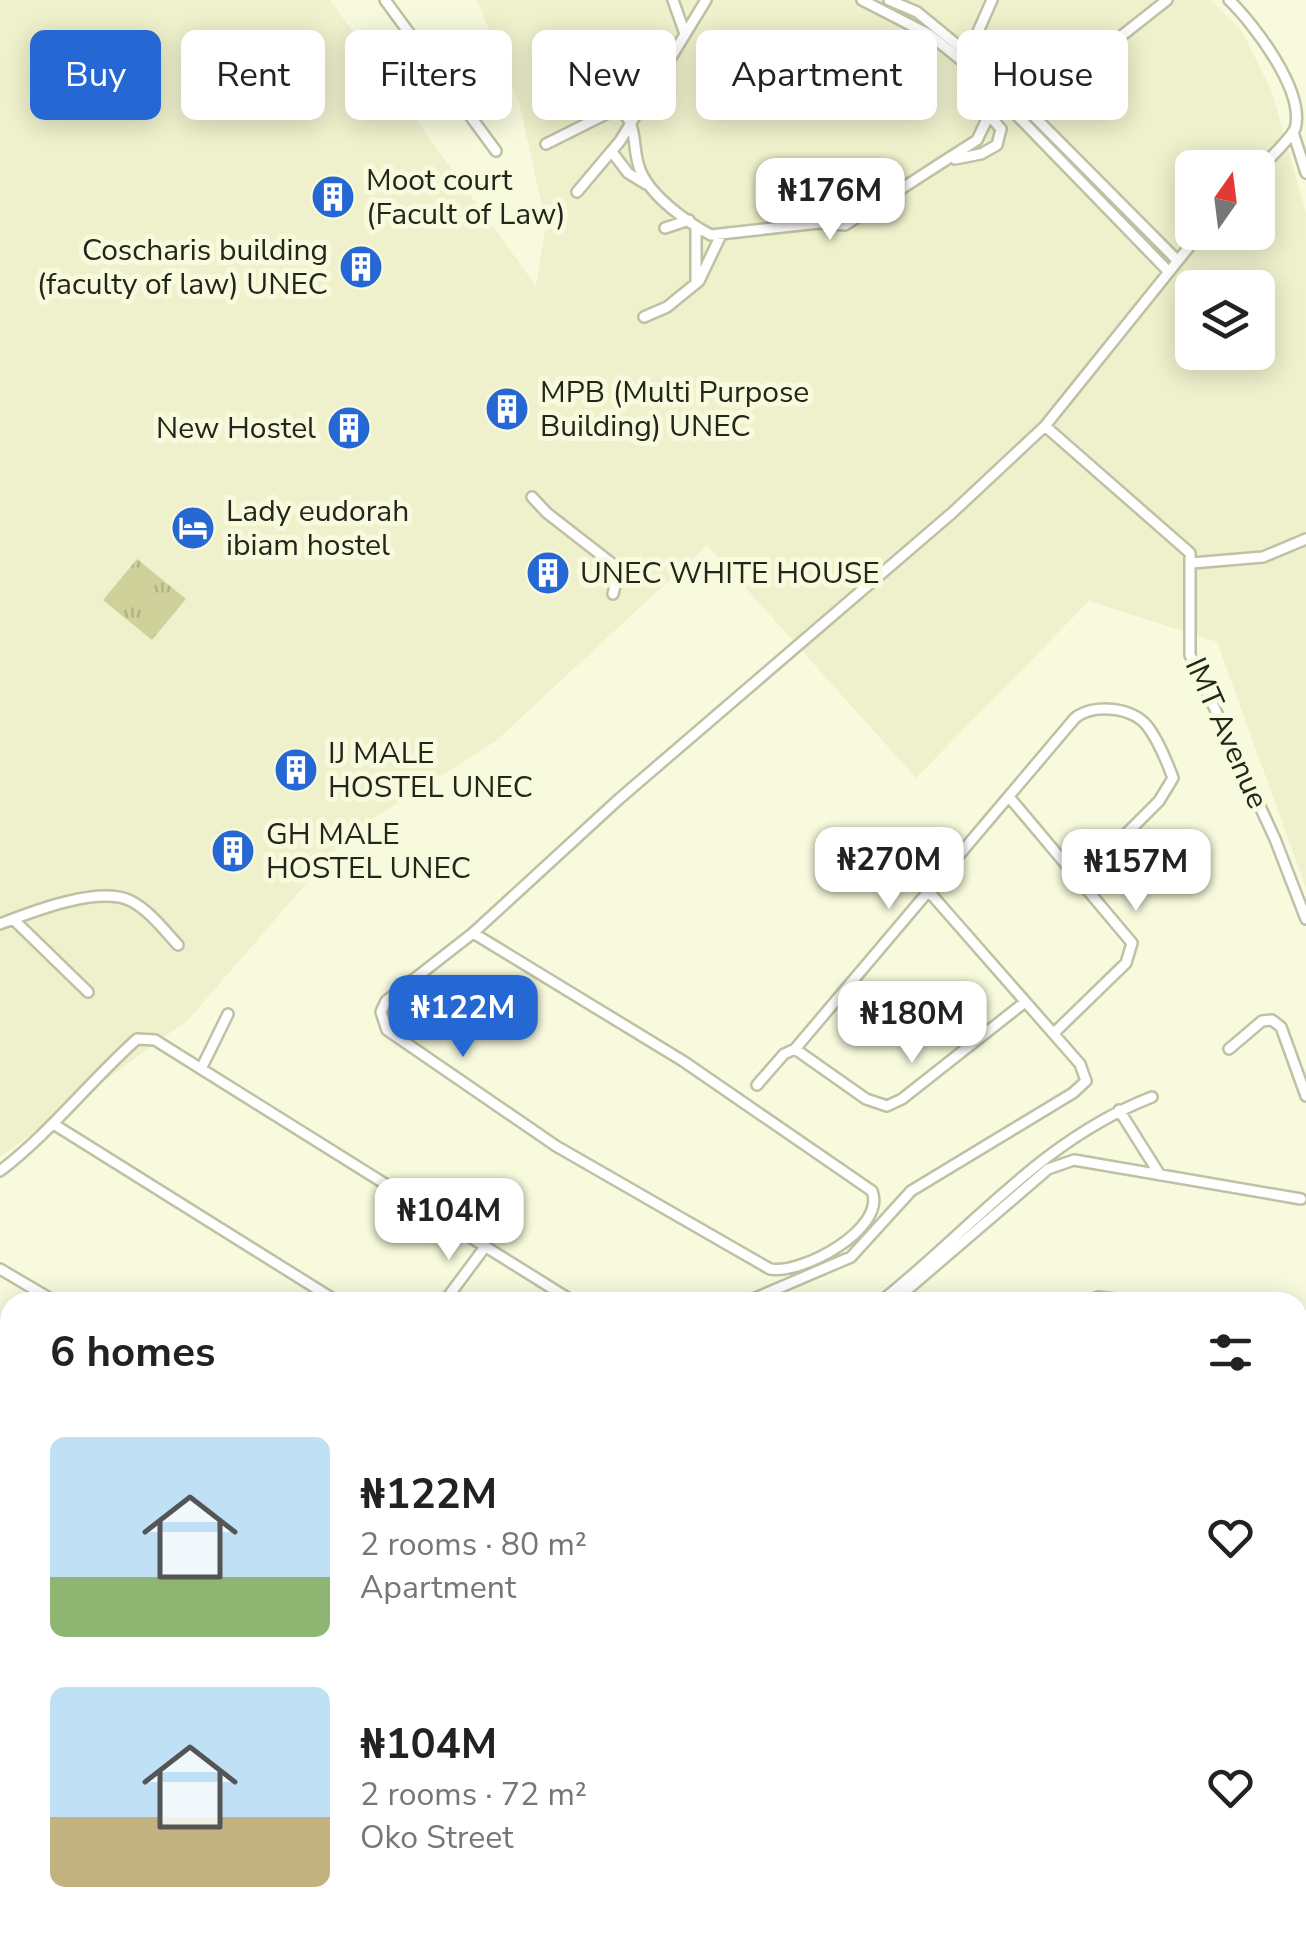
<!DOCTYPE html>
<html lang="en">
<head>
<meta charset="utf-8">
<style>
	:root { --surface:#fff; --page:#f6f6f6; --text:#222; --muted:#767676; --accent:#2568d4 }
	body { margin:0; font-family:"Nunito Sans",sans-serif; background:var(--page); color:var(--text); height:100vh; display:flex; flex-direction:column; font-size:38px; white-space:nowrap }
	* { box-sizing:border-box; margin:0 }
	p { font-size:32px; color:var(--muted) }
	.icon { flex:none; width:55px; height:55px; fill:none; stroke:currentColor; stroke-width:2; stroke-linecap:round; stroke-linejoin:round }
	.map { position:relative; flex:1; overflow:hidden }
	.side { position:absolute; left:0px; top:1292px; width:1308px; height:642px; display:flex; flex-direction:column; background:var(--surface); border-radius:30px 30px 0 0; box-shadow:0 5px 25px #0003 }
	.side>* { flex:none }
	.hud { position:absolute; left:30px; top:30px; width:1248px; height:90px; display:flex; gap:20px }
	.needle { width:65px; rotate:14deg }
	.fabs { position:absolute; left:1175px; top:150px; display:grid; gap:20px }
	.fabs a { display:grid; place-items:center; width:100px; height:100px; border-radius:15px; background:var(--surface); box-shadow:0 5px 25px #0003; font-size:50px }
	.price { position:absolute; translate:-50% -85px; padding:0 22px; border-radius:20px; background:#fff; color:#222; font-size:32px; line-height:65px; filter:drop-shadow(0 2px 5px #0008) }
	.price::after { content:''; position:absolute; left:50%; top:60px; width:30px; height:22px; margin-left:-15px; background:inherit; clip-path:polygon(0 0,100% 0,50% 100%) }
	.price.selected { background:var(--accent); color:#fff }
	ul { padding:0; list-style:none }
	li { display:flex; align-items:center; gap:30px; height:250px; padding:0 50px }
	li span { display:grid; place-items:center; flex:none; width:280px; height:200px; border-radius:15px; color:#555 }
	li>.icon { margin-inline-start:auto }
	span .icon { width:120px; height:120px; fill:#fffc; stroke-width:1 }
	li b { font-size:42px }
	h2 { display:flex; justify-content:space-between; align-items:center; height:120px; padding:0 50px; font-size:42px }
	.tag { padding:0 35px; border-radius:15px; background:var(--surface); box-shadow:0 5px 25px #0003; font-size:35px; line-height:90px }
	.tag.selected { background:var(--accent); color:#fff }
	.map>svg:first-child { display:block }
	.built { fill:#eff1cc; fill-rule:evenodd }
	.park { fill:url(#park-tufts) }
	.lines { fill:none; stroke-linecap:round; stroke-linejoin:round }
	.street-casing { stroke:#bfc0a4; stroke-width:14 }
	.secondary-casing { stroke:#bfc0a4; stroke-width:18 }
	.street { stroke:#fff; stroke-width:9 }
	.secondary { stroke:#fff; stroke-width:12 }
	.labels { text-anchor:middle; stroke-width:10; stroke-linejoin:round; paint-order:stroke }
	.poi-label { font-size:30px; fill:#25261b; stroke:#f8fadd; text-anchor:start }
	.street-label { font-size:30px; fill:#25261b; stroke:#f8fadd }
</style>
</head>
<body>
<div class="map">
<svg width="1306" height="1933" viewBox="0 0 1306 1933">
	<defs>
		<pattern id="park-tufts" width="24" height="20" patternUnits="userSpaceOnUse" patternTransform="scale(2.5)"><rect width="24" height="20" fill="#cfd19b"/><path d="M3 7l-1-3M5 7V3M7 7l1-3M15 17l-1-3M17 17v-4M19 17l1-3" fill="none" stroke="#b2b385"/></pattern>
	</defs>
	<rect width="100%" height="100%" fill="#f8fadd"/>
	<path class="built" d="M0,0H330L536,286L546,225L520,105L477,0H1211L1242,31L1272,92L1306,213V888L1217,642L1089,601L916,778L707,545L496,741L349,834L189,1019L0,1157ZM1192,168H1258V232H1192ZM1192,288H1258V352H1192Z"/>
	<path class="park" d="M137,559L186,599L152,640L103,600Z"/>
	<g class="lines">
		<defs>
			<path id="street" d="M385,0L496,151
				M673,0L685,34
				M862,0L930,35L971,68L1168,271
				M889,0L917,12L989,71L1177,260
				M1229,0C1254,24 1306,92 1295,129C1286,144 1269,158 1258,171
				M969,52L992,0
				M618,108L623,83
				M1025,112L1167,0
				M1293,132L1306,173
				M546,144L618,108C641,126 630,148 641,172C652,197 688,223 711,235L819,223L845,225L977,140L989,115L991,89
				M612,152L628,173L646,184
				M955,159L981,154L997,145L1001,129L989,115
				M577,192L620,141L706,0
				M696,227V283
				M665,228L689,220
				M644,317L667,307L699,281L720,237
				M1045,426L1190,553V655L1275,839L1306,919
				M532,497L547,513L619,569L613,594
				M1192,563L1263,557L1306,539
				M1010,798L1132,943L1126,963L1054,1033
				M13,919L88,992
				M0,924C31,912 99,885 131,901C150,911 164,930 178,945
				M473,933L683,1061L872,1191C887,1229 801,1275 770,1269L556,1146L387,1030L381,1012L386,1001L473,933L619,799L952,513L1045,426L1201,232
				M795,1049L866,1099L887,1106L902,1099L1025,1002
				M1229,1049L1262,1021L1272,1020L1281,1027L1306,1096
				M201,1069L228,1014
				M757,1085L784,1054L795,1049L1075,718C1094,703 1133,707 1148,727C1158,740 1167,762 1173,778L1159,801L1082,878
				M1119,1110L1160,1175
				M55,1125L338,1302
				M0,1171C51,1132 89,1082 137,1039L155,1040L574,1302
				M0,1269L56,1302
				M444,1302L485,1247
				M746,1302L851,1257L911,1191L1073,1093L1086,1081L1080,1064L931,894
				M880,1302C970,1231 1041,1140 1152,1097
				M893,1302L1048,1169L1074,1160L1301,1199
				M1085,1302L1098,1297L1142,1302
				M1298,1328L1306,1329
				M0,1377L10,1366
				M1298,1491L1306,1478
				M0,1598H10
				M1298,1616L1306,1603
				M1298,1638L1306,1624
				M1298,1845L1306,1848
				M0,1876L10,1861
				M345,1925L363,1933
				M602,1925L620,1933
				M743,1925L759,1933
				M1004,1925V1933
				M138,1933L141,1925
				M241,1933L243,1925
				M513,1933L518,1925
				M659,1933L662,1925
				M950,1933L954,1925"/>
			<path id="secondary" d="M0,1751L10,1749
				M1298,1921L1306,1923"/>
		</defs>
		<use href="#street" class="street-casing"/>
		<use href="#secondary" class="secondary-casing"/>
		<use href="#street" class="street"/>
		<use href="#secondary" class="secondary"/>
	</g>
	<defs>
		<symbol id="building-disc" viewBox="-11 -11 22 22"><circle r="9.5" fill="#2568d4" stroke="#f8fadd"/><path d="M-4-6H4V6H1V3H-1V6H-4ZM-2.5-4.3h1.7v1.8h-1.7ZM.8-4.3h1.7v1.8H.8ZM-2.5-1h1.7V.8h-1.7ZM.8-1h1.7V.8H.8Z" fill="#fff"/></symbol>
		<symbol id="hotel-disc" viewBox="-11 -11 22 22"><circle r="9.5" fill="#2568d4" stroke="#f8fadd"/><path d="M-6-4.5h1.5V1H6V5H4.5V3h-9V5H-6ZM-4 0a1.8 1.8 0 1 1 3.6 0ZM.5 0V-2.5h3Q6-2.5 6 0Z" fill="#fff"/></symbol>
	</defs>
	<g fill-rule="evenodd">
		<use href="#building-disc" x="308" y="172" width="50" height="50"/>
		<use href="#building-disc" x="336" y="242" width="50" height="50"/>
		<use href="#building-disc" x="482" y="384" width="50" height="50"/>
		<use href="#building-disc" x="324" y="403" width="50" height="50"/>
		<use href="#hotel-disc" x="168" y="503" width="50" height="50"/>
		<use href="#building-disc" x="523" y="548" width="50" height="50"/>
		<use href="#building-disc" x="271" y="745" width="50" height="50"/>
		<use href="#building-disc" x="208" y="826" width="50" height="50"/>
	</g>
	<g class="labels">
		<g class="poi-label">
			<text x="366" y="190">Moot court<tspan x="366" dy="34">(Facult of Law)</tspan></text>
			<text x="328" y="260" text-anchor="end">Coscharis building<tspan x="328" dy="34">(faculty of law) UNEC</tspan></text>
			<text x="540" y="402">MPB (Multi Purpose<tspan x="540" dy="34">Building) UNEC</tspan></text>
			<text x="316" y="438" text-anchor="end">New Hostel</text>
			<text x="226" y="521">Lady eudorah<tspan x="226" dy="34">ibiam hostel</tspan></text>
			<text x="580" y="583">UNEC WHITE HOUSE</text>
			<text x="328" y="763">IJ MALE<tspan x="328" dy="34">HOSTEL UNEC</tspan></text>
			<text x="266" y="844">GH MALE<tspan x="266" dy="34">HOSTEL UNEC</tspan></text>
		</g>
		<g class="street-label">
			<text transform="translate(1227 733) rotate(66)" y="10">IMT Avenue</text>
		</g>
	</g>
</svg>
<div class="fabs">
<a><svg class="needle" viewBox="-14 -14 28 28"><path d="M0-13l5 13h-10z" fill="#e53935"/><path d="M0 13l5-13h-10z" fill="#767676"/></svg></a>
<a><svg class="icon" aria-label="layers" viewBox="0 0 24 24"><path d="M12 4l9 5-9 5-9-5zM3 14l9 5 9-5"/></svg></a>
</div>
<b class="price" style="left:830px;top:243px">₦176M</b>
<b class="price" style="left:889px;top:912px">₦270M</b>
<b class="price" style="left:1136px;top:914px">₦157M</b>
<b class="price selected" style="left:463px;top:1060px">₦122M</b>
<b class="price" style="left:912px;top:1066px">₦180M</b>
<b class="price" style="left:449px;top:1263px">₦104M</b>
<div class="hud">
<a class="tag selected">Buy</a>
<a class="tag">Rent</a>
<a class="tag">Filters</a>
<a class="tag">New</a>
<a class="tag">Apartment</a>
<a class="tag">House</a>
</div>
<section class="side">
<h2>6 homes<svg class="icon" aria-label="filters" viewBox="0 0 24 24"><path d="M4 7h16M4 17h16"/><circle cx="9" cy="7" r="2"/><circle cx="15" cy="17" r="2"/></svg></h2>
<ul>
<li><span style="background:linear-gradient(#bfe0f5 70%,#8fb573 0)"><svg class="icon" aria-label="home" viewBox="0 0 24 24"><path d="M3 11l9-7 9 7M6 9v11h12V9"/></svg></span><div><b>₦122M</b><p>2 rooms · 80 m²</p><p>Apartment</p></div><svg class="icon" aria-label="heart" viewBox="0 0 24 24"><path d="M12 20l-8-8c-3-5 5-10 8-4 3-6 11-1 8 4z"/></svg></li>
<li><span style="background:linear-gradient(#bfe0f5 65%,#c2b280 0)"><svg class="icon" aria-label="home" viewBox="0 0 24 24"><path d="M3 11l9-7 9 7M6 9v11h12V9"/></svg></span><div><b>₦104M</b><p>2 rooms · 72 m²</p><p>Oko Street</p></div><svg class="icon" aria-label="heart" viewBox="0 0 24 24"><path d="M12 20l-8-8c-3-5 5-10 8-4 3-6 11-1 8 4z"/></svg></li>
</ul>
</section>
</div>
</body>
</html>
